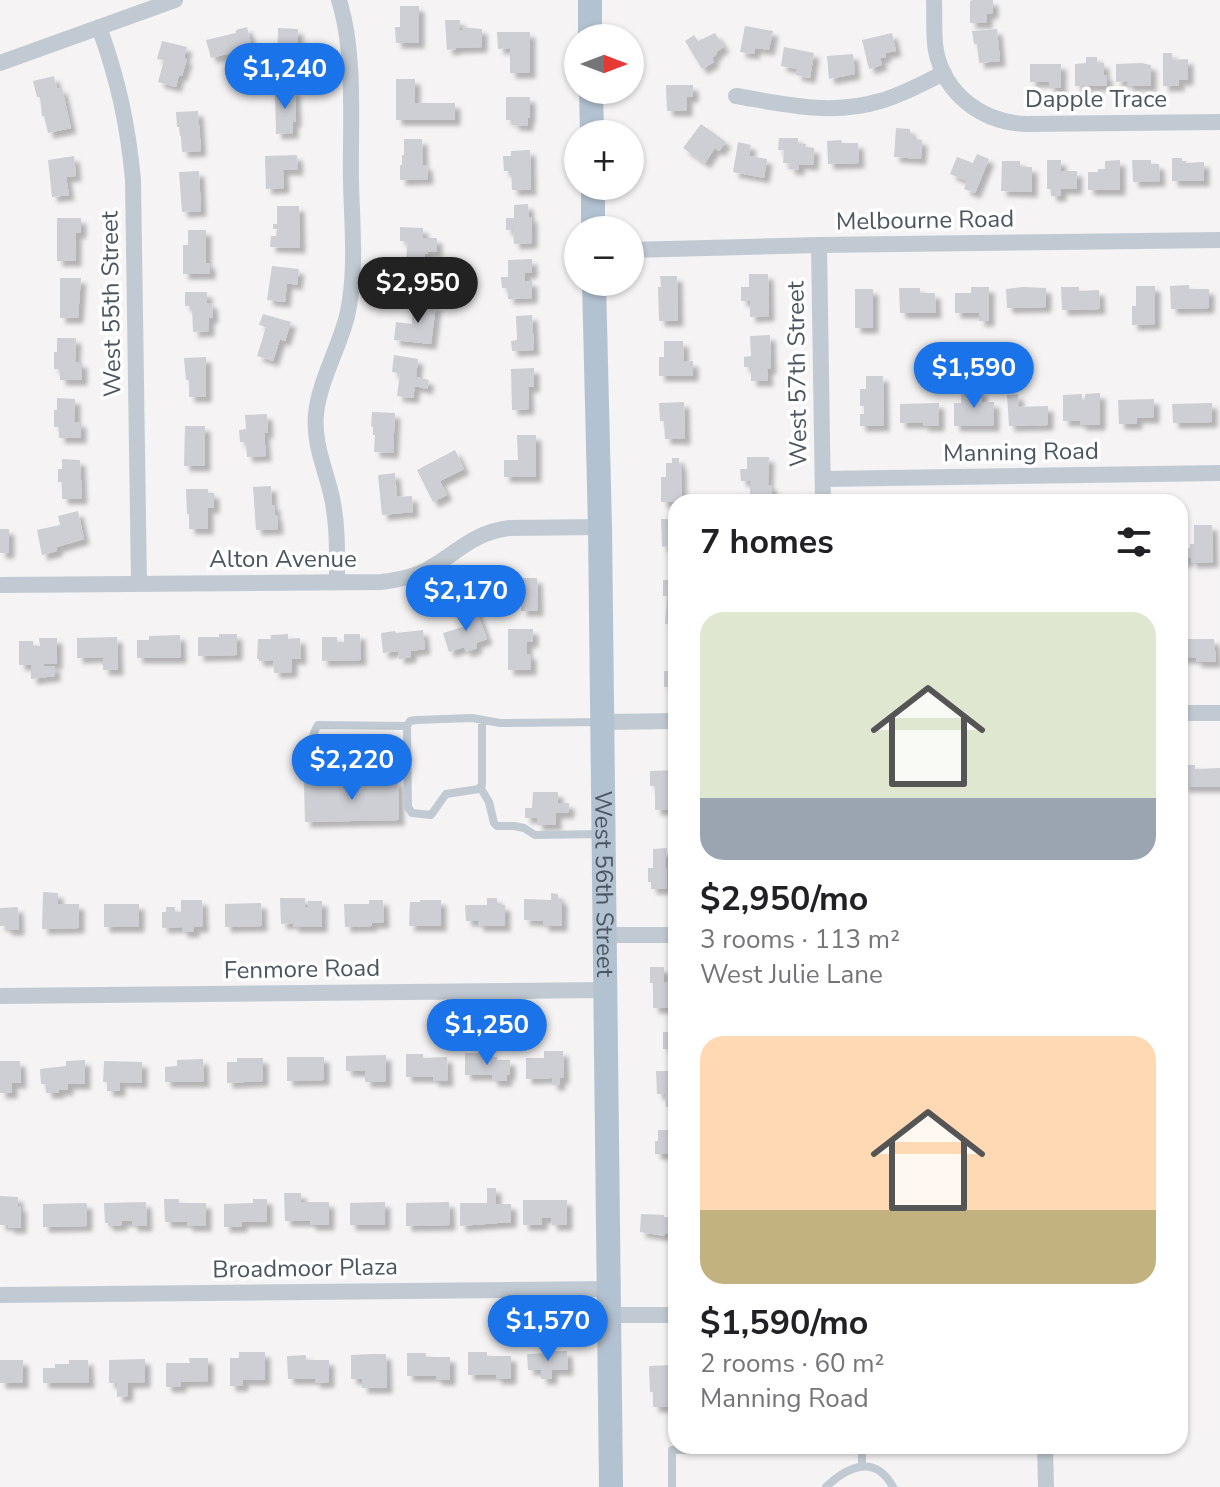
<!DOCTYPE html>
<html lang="en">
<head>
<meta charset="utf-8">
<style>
	:root { --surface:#fff; --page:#f6f6f6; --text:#202124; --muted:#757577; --accent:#1a73e8 }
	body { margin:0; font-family:"Nunito Sans",sans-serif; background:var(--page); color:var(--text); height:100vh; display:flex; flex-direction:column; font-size:30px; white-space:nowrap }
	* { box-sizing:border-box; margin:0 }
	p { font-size:26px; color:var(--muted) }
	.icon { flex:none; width:44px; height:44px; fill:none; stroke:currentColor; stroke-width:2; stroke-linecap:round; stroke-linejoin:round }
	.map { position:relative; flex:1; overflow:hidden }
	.sheet { position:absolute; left:668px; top:494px; width:520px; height:960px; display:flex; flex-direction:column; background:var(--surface); border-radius:24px; box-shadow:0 2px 6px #0004 }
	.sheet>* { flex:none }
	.needle { width:52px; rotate:90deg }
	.controls { position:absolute; left:564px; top:24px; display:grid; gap:16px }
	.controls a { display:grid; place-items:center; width:80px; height:80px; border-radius:50%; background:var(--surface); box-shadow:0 2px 6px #0004; font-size:40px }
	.price { position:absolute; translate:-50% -68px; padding:0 18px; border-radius:28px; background:var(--accent); color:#fff; font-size:26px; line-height:52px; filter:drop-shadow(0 2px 4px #0008) }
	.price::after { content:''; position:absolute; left:50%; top:48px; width:24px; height:18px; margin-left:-12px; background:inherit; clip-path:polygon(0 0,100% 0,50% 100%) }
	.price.on { background:#222; color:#fff }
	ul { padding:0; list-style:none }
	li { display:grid; align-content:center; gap:16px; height:424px; padding:0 32px }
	li span { display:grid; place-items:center; height:248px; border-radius:24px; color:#555 }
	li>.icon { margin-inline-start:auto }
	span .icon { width:144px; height:144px; fill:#fffc; stroke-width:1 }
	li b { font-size:34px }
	h2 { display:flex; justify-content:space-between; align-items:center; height:96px; padding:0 32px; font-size:34px }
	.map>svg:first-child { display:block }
	.building { fill:#cdcfd5; filter:url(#shadow) }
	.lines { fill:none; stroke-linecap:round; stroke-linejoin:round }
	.lane { stroke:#c1cad2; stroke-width:8 }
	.street { stroke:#c1cad2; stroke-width:16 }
	.primary { stroke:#b3c2d1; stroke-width:24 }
	.labels { text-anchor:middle; stroke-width:7; stroke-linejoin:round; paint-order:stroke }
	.street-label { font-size:24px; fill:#4a5661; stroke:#fff }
</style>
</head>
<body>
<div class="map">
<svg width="1220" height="1487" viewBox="0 0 1220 1487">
	<defs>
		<filter id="shadow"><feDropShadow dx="5.5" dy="5.5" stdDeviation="2" flood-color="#0004"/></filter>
	</defs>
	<rect width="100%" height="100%" fill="#f5f3f3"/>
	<path class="building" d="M973,0H993V13L987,14V23H970V1Z
		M400,6H419V43H396L395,27H400Z
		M445,20H460V30H462V27L482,29V47L456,48V49L447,50Z
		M745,26L773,31L769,50L755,48L754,54L740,52Z
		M247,27L251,43L242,45L243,50L211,58L206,40L236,33V30Z
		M278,28L298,29L297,68L277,67Z
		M997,29L1000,61L979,63L977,44H974L972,31Z
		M497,32H530V73H510V48L498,49Z
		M715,33L724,47L716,52L717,54L712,58L714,62L702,69L685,41L694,35L698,41Z
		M892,33L896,51L885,53L886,57L880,58L882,65L869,69L862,40Z
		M162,41L187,47L184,58L187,59L182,76L179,75L176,87L158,82L164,60L157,59Z
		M784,47L814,53L810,78L796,75L797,69L781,66Z
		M1163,53H1172V60L1188,59V80H1179V86H1163Z
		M853,54L855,74L829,79L827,56Z
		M1086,57H1097V63H1104V75H1107V86H1075V64L1086,63Z
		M1141,63L1151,65V86H1127V81L1116,82V64Z
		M1030,64H1061V88H1049V82H1030Z
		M54,76L57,89L62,88L71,128L48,133L44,116H42L40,97H37L33,81Z
		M396,79H415V103H455V120H396Z
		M666,85H693V97H687V111H667Z
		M275,90H295L296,122H293V133L276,134Z
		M506,97H530V118H528V126L513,125V120H506Z
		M198,111L201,151L182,152L181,136H180L179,127H177L176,112Z
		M701,124L726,142L719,151L715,148L705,163L683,148Z
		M896,128L910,129V135H914V139L922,140L921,159L894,157Z
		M779,138H798V143L806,144L805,147L814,148L813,165L799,164V170L789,169L790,163H783L784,150H778Z
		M404,139H422L423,165H427L428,179L400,180V165H402V155H404Z
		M841,140L842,143H858L859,163L828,164L827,141Z
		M738,142L751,145L749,156L767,159L764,178L733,172Z
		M530,150L531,190H512L511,171H504L503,156H511V151Z
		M977,154L989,159L975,193L964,189L967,181L950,174L957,157L973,163Z
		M297,155L298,170H283L284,188L266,189L265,156Z
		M74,156L76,176L66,177L69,195L52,197L48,160Z
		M1172,158H1182V161H1186V163L1204,162V181H1172Z
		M1047,160H1061V171H1077V189H1061V196H1051V189H1047Z
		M1120,160V190H1088V172H1098V169H1105V161Z
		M1132,160H1151V164H1159L1160,181L1133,182Z
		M1002,161H1020V167H1032V192L1001,191Z
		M199,171L201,211L182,212L179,172Z
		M528,204L529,217H532V243L514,244L513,230H506V218H514V205Z
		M277,206H299L300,248L270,247L271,236H276L277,229H273V224H277Z
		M57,218H81V233H76V261H57Z
		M400,227L423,228V238H437V252H428V254H425V267H406L407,242L400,241Z
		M188,230H206V263H210V274H183V245H188Z
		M532,259V273H525V281H532V298L508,299V288H502L501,277H508V260Z
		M272,266L299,269L297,285L287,283L285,302L267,300Z
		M749,274H768L769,316L750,317V301H741V287H749Z
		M660,276H677L678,321H659L658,287H661Z
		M60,278H81L78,318H60Z
		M1189,285V289H1209V308L1171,309L1170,286Z
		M1136,286H1155V324L1132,325V306H1136Z
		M971,287H989V321H979V313H955V293H971Z
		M1023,287L1046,288V307L1007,308L1006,289Z
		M1061,287H1079V291L1099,290L1100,309L1062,310Z
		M899,288H920V293H935L936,313H900Z
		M855,289H873V328H855Z
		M185,292H207V303H212L213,318H209V331L193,332L192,306H185Z
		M413,302L436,305L431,344L394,340L396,322L412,324Z
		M263,314L291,322L285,341L280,339L273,361L257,356L266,327L259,325Z
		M532,315L534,350L512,351L511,341L517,340L516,316Z
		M770,335L771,369H767L768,381H751V367H744V357L751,356L750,336Z
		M57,338H76L75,362H82V380H60V369H54V352H57Z
		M664,341H683L684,362L693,361V376H659V357H664Z
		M394,355L418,359L416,377L429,380L427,389L415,386L413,398L397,396L400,373L392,372Z
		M206,357V397H189V380H186L184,358Z
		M534,368V387H528L529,409L512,410L511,369Z
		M866,376H883L884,426H860V414H864V406H860V389H866Z
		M961,390H982V402H994V426H954V403H961Z
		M1100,393V425H1080V421H1063V395L1082,394V400H1085V394Z
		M1018,394L1019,407L1048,406V425L1009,426L1007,395Z
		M57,398L75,399V422H81V438H59V427H54V410H57Z
		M1154,399V418H1137V424H1119L1118,400Z
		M684,402L685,439H665L664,421H660L659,403Z
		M939,403V426H923V423H900V404Z
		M1212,403V422L1173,423L1172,404Z
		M372,412L395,413L393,453L374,452L375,435H373V427L371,426Z
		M267,414L268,433H264L266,456L247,457L246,442H240L239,430L246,429L245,415Z
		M185,426H205V466H184Z
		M517,435H536V477H504V460H518Z
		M455,450L464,469L440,481L447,495L433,502L417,470Z
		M747,457H769L768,485H772V502H750V481H741L740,469H747Z
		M672,458H679V464H681L682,502H661V477H666V463H672Z
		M62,459L80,460L82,499H62V482H58V469H62Z
		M395,473L397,497L412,496L413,512L382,515L378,475Z
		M271,486L272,505H275V515H277L278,529L256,530L253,487Z
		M186,489H208V493H214V508H208V529H189V514H187Z
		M78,511L84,539L57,547V551L42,555L37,530L60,525L58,516Z
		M661,519H676V563H669L668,546L662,547Z
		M1194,525H1212L1213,562L1191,563V558H1187V562H1180V548H1190V544H1194Z
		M0,529H9V553H0Z
		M497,578H537L538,611H521V598H497Z
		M663,580H676V623L665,624L667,596H663Z
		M475,606L487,639L476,643L477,648L466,652L464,647L449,652L443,633L466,626L461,611Z
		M508,629H533V642H527V654H531V670H508Z
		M423,630L425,649L411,651V657L399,659L398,651L383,653L381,633L395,631L396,633Z
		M219,634H237V655L198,656V637H219Z
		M288,634V639L300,638L301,659H292V672L274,673L273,660L259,661V659H257L258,639H271V635Z
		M344,634H360L361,660L322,661V637H337V642H344Z
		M180,635L181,658H137V640H149V636Z
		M117,637L118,670H103V657L77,658V638Z
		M39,638H57V664H44V666H55V676L31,679V665H19V641H33V646H40Z
		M1180,639H1214L1216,662H1196V658H1180Z
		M668,643H676V687H664V671H670Z
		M1183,765H1195V769L1220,768V787H1183Z
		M676,770V788H672V793H676V809L655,810V786H650V771Z
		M398,781L399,820L305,822L304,783Z
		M533,792H558V803H569V813H556V825H537V818H525V808H532Z
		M667,848L665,868H667V889H651V882H648V868H653V849Z
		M43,892L58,893V904H79V928L42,929Z
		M551,893L558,894V899H562V926H543V921L524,920V899L551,900Z
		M280,898H305V907H308V901H322V927H293V923L281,924Z
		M487,898H497V905H505V926H478V921H466L465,905H487Z
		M181,900H202L203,927H194V932H182V927L162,928V912H166V907H175V912H181Z
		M369,900H383L384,923H372V926L345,927L344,904H369Z
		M420,900H441V926H409L410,902H420Z
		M261,903L262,926L225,927V904Z
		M104,904H139V927H104Z
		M18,907L19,930H6V926H0V908Z
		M650,967H664V982H672V1008H653V983H650Z
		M663,1032H676V1049H663Z
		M544,1051H563L564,1078H560V1085H552V1078L526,1079V1058H544Z
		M465,1053H483V1056L497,1057V1060H510V1075H507V1081H492V1075H465Z
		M406,1054H423V1058L447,1057L448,1081H433V1077H406Z
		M386,1055V1082H365V1071H346V1056Z
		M287,1057H324V1080L287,1081Z
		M237,1058H263V1081L227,1083V1062H237Z
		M203,1059L204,1082H165V1067L177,1066V1060Z
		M85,1060V1084H68V1090H59V1093H46V1084H41L40,1069L66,1066V1061Z
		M0,1061H20L21,1083H12V1093H0Z
		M104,1061L142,1062V1083L120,1082V1091H107V1082H103Z
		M656,1071H676V1107H666L665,1094H657Z
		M658,1130H676V1154H655V1141H658Z
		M487,1188H496V1204H511V1222L460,1226V1203H487Z
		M284,1193H301V1202H329V1225H310V1221H285Z
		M0,1196L18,1197V1206H21V1228H8L9,1225H0Z
		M164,1199H179V1203H206V1226H187V1222H165Z
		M253,1199H267V1222H242V1227H224V1204L253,1203Z
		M523,1200H567V1225H552L551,1218H542V1225H523Z
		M146,1202L147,1226H132V1221H122V1225L108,1226V1223H105L104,1203Z
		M385,1202V1225H350V1203Z
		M449,1202L450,1225L406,1226V1203Z
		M87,1203V1226L43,1227V1204Z
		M641,1214L664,1215V1217L676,1218V1233L675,1234H665V1236L640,1232Z
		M549,1351H567L568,1370H552V1379H541V1370H528L527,1354L549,1353Z
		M239,1352H265V1380H243V1386H230V1358H239Z
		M468,1352H487V1356H511V1379H496V1375H468Z
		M407,1353H426V1357H450V1380H436V1376H407Z
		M373,1354H386L387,1388H362V1379H351V1355Z
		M306,1355V1360H329V1382L315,1383V1379H288L287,1356Z
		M189,1358H208V1381L181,1382V1387H166V1363H190Z
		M145,1359V1382L128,1383V1396L117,1397V1383H109V1360Z
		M0,1360H23V1383H0Z
		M69,1360H88L89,1383H43V1368H55V1364H69Z
		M671,1365L672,1407H653V1392H650L649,1366Z"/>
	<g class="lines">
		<path class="lane" d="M482,720V785L479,789L446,794L431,815L412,813L408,807L407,726L410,721L416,720L472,718L500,723L601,722
			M407,726L318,725C311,735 310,750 317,760H408
			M480,787L489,802L494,823L497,826H514L524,828L535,835L603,834
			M672,1487V1450L862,1447V1466
			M826,1487C848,1466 875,1454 893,1487"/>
		<path class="street" d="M934,0C935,16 933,35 936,51C945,95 983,123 1027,124L1220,122
			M99,27C118,79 128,125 133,180L139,584
			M0,63L175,0
			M736,96C784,104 832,116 880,101C902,95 923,83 944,73
			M819,245L823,502
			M630,250L819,245L1220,240
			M823,479L1220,473
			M337,582C337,554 338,526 332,498C326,470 313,444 316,414C319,382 339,348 347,316C357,273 352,226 351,182C350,125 356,54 339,0
			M0,585L381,582C398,580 415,577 430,568C460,551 472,533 510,528L600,527
			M1180,713H1220
			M602,722L676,721
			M605,935H676
			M0,996L605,990
			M0,1295L610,1289
			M610,1315H676
			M1045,1446L1046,1487"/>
		<g class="primary">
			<path d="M590,0V38"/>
			<path d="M591,90L592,134"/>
			<path d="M593,186V230"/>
			<path id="s1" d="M594,282L600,527L611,1487"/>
		</g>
	</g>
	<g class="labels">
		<g class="street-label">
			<text x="1096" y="107">Dapple Trace</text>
			<text transform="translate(925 220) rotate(-1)" y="8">Melbourne Road</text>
			<text transform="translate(111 304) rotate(-91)" y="8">West 55th Street</text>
			<text transform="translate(797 374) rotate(-91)" y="8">West 57th Street</text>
			<text transform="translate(1021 452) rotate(-1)" y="8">Manning Road</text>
			<text x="283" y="567">Alton Avenue</text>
			<text dy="8" stroke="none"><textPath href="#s1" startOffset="602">West 56th Street</textPath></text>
			<text transform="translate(302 969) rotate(-1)" y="8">Fenmore Road</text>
			<text transform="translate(305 1268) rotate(-1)" y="8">Broadmoor Plaza</text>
		</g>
	</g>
</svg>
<div class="controls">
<a><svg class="needle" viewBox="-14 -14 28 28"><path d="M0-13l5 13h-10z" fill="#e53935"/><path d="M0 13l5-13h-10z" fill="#757577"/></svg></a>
<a>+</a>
<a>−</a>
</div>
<b class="price" style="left:285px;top:111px">$1,240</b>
<b class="price on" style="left:418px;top:325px">$2,950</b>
<b class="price" style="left:974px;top:410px">$1,590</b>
<b class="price" style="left:466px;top:633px">$2,170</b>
<b class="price" style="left:352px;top:802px">$2,220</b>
<b class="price" style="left:487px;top:1067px">$1,250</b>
<b class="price" style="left:548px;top:1363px">$1,570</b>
<section class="sheet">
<h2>7 homes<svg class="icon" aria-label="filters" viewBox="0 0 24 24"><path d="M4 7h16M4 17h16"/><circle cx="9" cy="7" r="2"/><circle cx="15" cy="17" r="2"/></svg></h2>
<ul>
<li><span style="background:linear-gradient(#dfe7d0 75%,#9aa5b1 0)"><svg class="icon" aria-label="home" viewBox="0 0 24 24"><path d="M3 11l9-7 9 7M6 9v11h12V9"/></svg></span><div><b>$2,950/mo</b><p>3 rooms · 113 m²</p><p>West Julie Lane</p></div></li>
<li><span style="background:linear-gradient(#ffd9b3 70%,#c2b280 0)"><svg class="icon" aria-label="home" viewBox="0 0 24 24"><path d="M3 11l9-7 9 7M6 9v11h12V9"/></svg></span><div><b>$1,590/mo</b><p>2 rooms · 60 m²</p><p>Manning Road</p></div></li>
</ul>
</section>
</div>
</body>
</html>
